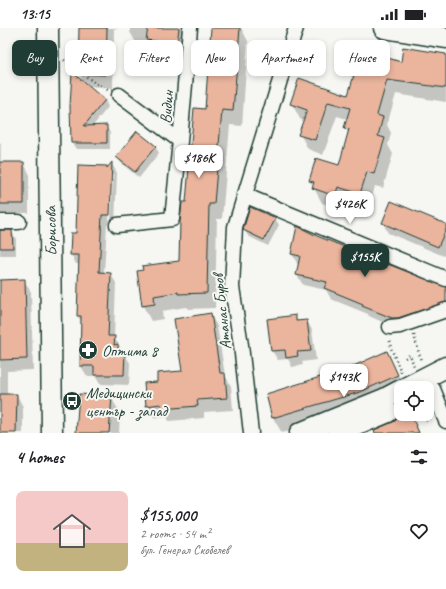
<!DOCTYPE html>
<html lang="en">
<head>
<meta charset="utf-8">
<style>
	:root { --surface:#fff; --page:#f2f2f2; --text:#202124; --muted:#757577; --accent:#1f3d34 }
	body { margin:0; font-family:Caveat,sans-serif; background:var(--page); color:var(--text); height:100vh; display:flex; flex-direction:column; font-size:15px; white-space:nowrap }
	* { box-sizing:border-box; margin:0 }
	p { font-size:13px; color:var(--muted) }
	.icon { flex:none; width:22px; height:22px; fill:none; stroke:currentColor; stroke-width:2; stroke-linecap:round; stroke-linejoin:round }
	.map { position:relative; height:405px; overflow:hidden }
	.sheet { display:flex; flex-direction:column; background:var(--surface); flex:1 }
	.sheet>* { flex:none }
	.guide { position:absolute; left:12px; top:12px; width:422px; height:36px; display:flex; gap:8px }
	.fabs { position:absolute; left:394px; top:353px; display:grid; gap:8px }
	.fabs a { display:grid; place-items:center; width:40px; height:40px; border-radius:8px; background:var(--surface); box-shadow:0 2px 6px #0003; font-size:20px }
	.price { position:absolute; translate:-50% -34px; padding:0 9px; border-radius:8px; background:#fff; color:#222; font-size:13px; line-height:26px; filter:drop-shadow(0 1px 2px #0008) }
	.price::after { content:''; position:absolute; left:50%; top:24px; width:12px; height:9px; margin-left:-6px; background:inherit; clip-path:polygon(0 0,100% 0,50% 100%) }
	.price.selected { background:var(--accent); color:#fff }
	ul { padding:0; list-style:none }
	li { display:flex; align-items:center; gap:12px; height:100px; padding:0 16px }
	li span { display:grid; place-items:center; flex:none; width:112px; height:80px; border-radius:8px; color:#555 }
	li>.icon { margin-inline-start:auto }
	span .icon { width:48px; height:48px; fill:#fffc; stroke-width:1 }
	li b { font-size:17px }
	h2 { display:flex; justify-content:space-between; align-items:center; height:48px; padding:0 16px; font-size:17px }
	.pill { padding:0 14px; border-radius:8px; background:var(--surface); box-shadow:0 2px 6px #0003; font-size:14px; line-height:36px }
	.pill.selected { background:var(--accent); color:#fff }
	.status { display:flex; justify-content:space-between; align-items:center; height:28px; padding:0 20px; background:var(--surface); direction:ltr }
	.status svg { height:11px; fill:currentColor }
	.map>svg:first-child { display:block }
	.shadow { fill:#0003; fill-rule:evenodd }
	.building { fill:#eab49d; stroke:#1f3d34 }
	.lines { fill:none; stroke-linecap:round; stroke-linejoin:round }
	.street-casing { stroke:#1f3d34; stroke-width:17 }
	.secondary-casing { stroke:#1f3d34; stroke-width:23 }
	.path { stroke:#1f3d34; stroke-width:2.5; stroke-dasharray:1 3; stroke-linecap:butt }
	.street { stroke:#f6f6f2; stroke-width:14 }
	.secondary { stroke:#f6f6f2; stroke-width:20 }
	.labels { text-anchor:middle; stroke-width:4; stroke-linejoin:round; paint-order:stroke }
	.street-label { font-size:16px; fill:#1f3d34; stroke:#f6f6f2 }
	.poi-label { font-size:16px; fill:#1f3d34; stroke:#f6f6f2; text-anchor:start }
</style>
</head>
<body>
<div class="status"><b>13:15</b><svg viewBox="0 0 49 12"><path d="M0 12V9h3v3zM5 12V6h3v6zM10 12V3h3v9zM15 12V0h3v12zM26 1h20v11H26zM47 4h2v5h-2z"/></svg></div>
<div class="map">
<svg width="446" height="405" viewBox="0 0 446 405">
	<rect width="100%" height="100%" fill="#f6f6f2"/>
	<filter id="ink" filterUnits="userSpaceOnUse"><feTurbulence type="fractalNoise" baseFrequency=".025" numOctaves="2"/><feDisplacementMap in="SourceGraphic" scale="8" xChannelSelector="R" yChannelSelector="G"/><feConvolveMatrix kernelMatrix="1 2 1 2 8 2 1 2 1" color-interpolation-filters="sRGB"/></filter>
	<g filter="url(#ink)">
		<path class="shadow" d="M80,0H119L114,1L113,60L89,59L105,72L108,79L92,99L106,98L110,105V121H76L72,115L84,55L79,46Z
			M130,0H189L186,32L157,28L153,22L139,20L130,4Z
			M212,0H241L248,13L242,98L230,97L222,191H217L215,280L188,281L186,279L162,283L163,291L151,293L143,278L180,233L187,175L206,82Z
			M446,27V74L396,66L387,97L391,105L388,117L393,126L383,160L375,158L369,181L346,174L344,182L322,175L310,153L339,138L349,106L345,100L347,91L337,88L323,127L308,121L300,106L304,93L300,91L292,76L349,69L354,52L349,45Z
			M0,114L1,116V135H24L29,145V185H0Z
			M155,118L159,125L139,150L121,135L117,129Z
			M112,136L117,145L115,197L107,196L104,245H110L116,255L114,309L120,319L122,325H124L130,335L129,357L100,356L95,348H87L81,338L82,295L78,288L80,236H76L71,226L77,206L107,139L108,141ZM111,147H113L111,192H109Z
			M275,190L279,197L268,218L248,208L244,201Z
			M383,195L446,197V222L444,228L388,205Z
			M298,200L443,260H446V285L398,301L369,288L368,286L331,271L326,262L303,257L297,247L298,237L292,226Z
			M0,204H12L16,211V227H0Z
			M24,252L31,264L33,342L7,343V367H17L23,379V405H0V253Z
			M210,286L217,298L225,347L231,358L233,382L204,384V390L169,393L167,389L154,390L147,377L158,355L183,344Z
			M295,288L298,294L307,293L312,302L316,332L302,334L303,337L292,339L288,331L278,332L272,323L268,291Z
			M386,324L405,360L369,380L282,405L273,390L267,367L349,341Z
			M111,369L120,385L119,405H77Z
			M400,385L411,386L420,405H376L398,391Z"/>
		<path class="building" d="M79,0H107L106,47L78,46Z
			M148,0H179L177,16L146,12Z
			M211,0H240L233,83L222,82L214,176H209L207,265L178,266V264L154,268L155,276L142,278L137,243L143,242L142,238L179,233L180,193L182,174H186L194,80L205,81Z
			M403,19L446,26V60L387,52L377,87L383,89L378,108L385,110L374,146L367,144L360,166L338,159L335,168L312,160L314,154L309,153L316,130L339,137L349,101L344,100L350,80L328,74L315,112L298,107L307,82L290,76L299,50L348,67L354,47L348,45L356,20L401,34Z
			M72,44L105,72L84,98L107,97V115H71L70,78Z
			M137,103L156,118L135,144L116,129Z
			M0,134H24V176H0Z
			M112,134L110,187H102L99,244L111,245L108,308H115L114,317L118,316V324H125L124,347H94V338H80L81,288H77L79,227H70L71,205H76L78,137L107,138V140Z
			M391,173L446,196V201L438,219L382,195Z
			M250,179L276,190L264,212L243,202Z
			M297,198L317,208L446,259V274L398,290H392L362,278L363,276L324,260L327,254L296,247L300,228L291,226Z
			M0,202H12L13,220H0Z
			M25,251L27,331L0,332V252Z
			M211,285L220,345H225L227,370L197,372L198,378L161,381V376L146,378L144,355L157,354V345L182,343L174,291Z
			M296,287V293L307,292L311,323L297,324L298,328L286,330L285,322L271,323L267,291Z
			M387,323L398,347L360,364L272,390L266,366L349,340Z
			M0,366H17L16,405H0Z
			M79,366L112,368L109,405H76Z
			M399,386H411L419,405H375L374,402L393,394L397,391Z"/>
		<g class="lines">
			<defs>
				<path id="street" d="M180,113L190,0
					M244,167L446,251
					M0,194H19
					M117,197L172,191L180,113L119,67
					M390,299L400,298L446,282
					M433,361L446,393
					M251,405L241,317L232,259L235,199L296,0"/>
				<path id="secondary" d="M48,0L52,405
					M384,0L446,10
					M405,360L446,339
					M300,405L384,371L401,362
					M338,405L388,384"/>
			</defs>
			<use href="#street" class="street-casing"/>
			<use href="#secondary" class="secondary-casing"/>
			<path class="path" d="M64,32L95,55L108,62
				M414,307L421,333
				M390,313L391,320L401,344
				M405,330L410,327L414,338
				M423,386L425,393L431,390"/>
			<use href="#street" class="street"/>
			<use href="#secondary" class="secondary"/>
		</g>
	</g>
	<defs>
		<symbol id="pharmacy-disc" viewBox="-11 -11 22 22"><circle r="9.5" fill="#1f3d34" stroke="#f6f6f2"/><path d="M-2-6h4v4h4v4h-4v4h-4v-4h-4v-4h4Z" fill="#fff"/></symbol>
		<symbol id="bus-disc" viewBox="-11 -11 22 22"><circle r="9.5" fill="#1f3d34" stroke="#f6f6f2"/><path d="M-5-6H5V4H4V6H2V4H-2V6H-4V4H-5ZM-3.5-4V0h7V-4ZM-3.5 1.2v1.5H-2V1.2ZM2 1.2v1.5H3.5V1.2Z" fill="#fff"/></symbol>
	</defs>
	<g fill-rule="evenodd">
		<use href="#pharmacy-disc" x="77" y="311" width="22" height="22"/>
		<use href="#bus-disc" x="61" y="362" width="22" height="22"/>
	</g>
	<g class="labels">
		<g class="street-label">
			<text transform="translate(166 79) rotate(-85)" y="6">Видин</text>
			<text transform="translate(50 203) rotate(-91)" y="6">Борисова</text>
			<text transform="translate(221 284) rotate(-96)" y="6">Атанас Буров</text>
		</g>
		<g class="poi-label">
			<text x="102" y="328">Оптима 8</text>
			<text x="86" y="370">Медицински<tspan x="86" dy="18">център - запад</tspan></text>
		</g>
	</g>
</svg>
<div class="fabs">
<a><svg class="icon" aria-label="locate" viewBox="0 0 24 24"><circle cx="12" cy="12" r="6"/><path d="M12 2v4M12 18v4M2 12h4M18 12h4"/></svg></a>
</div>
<b class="price" style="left:199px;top:151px">$186K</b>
<b class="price" style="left:350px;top:197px">$426K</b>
<b class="price selected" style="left:365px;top:250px">$155K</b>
<b class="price" style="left:344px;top:370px">$143K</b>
<div class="guide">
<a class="pill selected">Buy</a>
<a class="pill">Rent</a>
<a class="pill">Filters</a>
<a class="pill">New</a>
<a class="pill">Apartment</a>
<a class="pill">House</a>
</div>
</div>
<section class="sheet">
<h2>4 homes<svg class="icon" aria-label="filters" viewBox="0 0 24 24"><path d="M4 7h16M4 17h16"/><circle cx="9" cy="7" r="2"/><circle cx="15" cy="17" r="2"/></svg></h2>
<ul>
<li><span style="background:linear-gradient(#f6c9c9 65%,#c2b280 0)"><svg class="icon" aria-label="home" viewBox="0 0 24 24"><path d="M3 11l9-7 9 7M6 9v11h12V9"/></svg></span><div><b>$155,000</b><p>2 rooms · 54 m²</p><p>бул. Генерал Скобелев</p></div><svg class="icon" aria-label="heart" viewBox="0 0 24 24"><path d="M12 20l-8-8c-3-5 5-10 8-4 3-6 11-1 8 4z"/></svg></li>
</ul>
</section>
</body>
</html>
